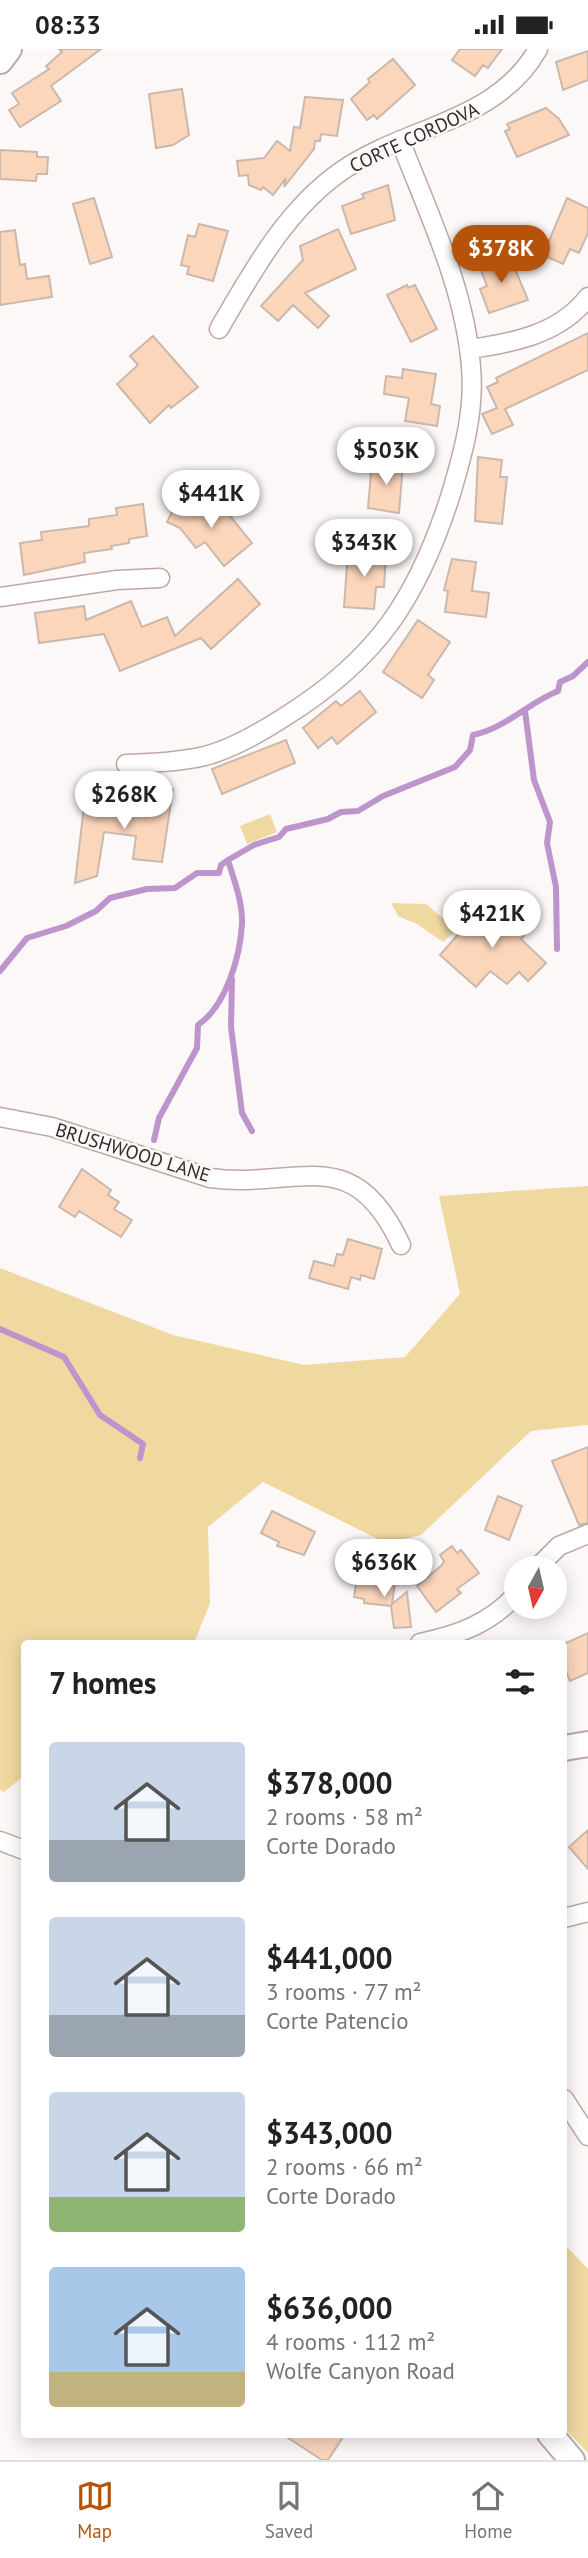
<!DOCTYPE html>
<html lang="en">
<head>
<meta charset="utf-8">
<style>
	:root { --surface:#fff; --page:#f2f2f2; --text:#222; --muted:#767676; --line:#e0e0e0; --accent:#b45309 }
	body { margin:0; font-family:"PT Sans",sans-serif; background:var(--page); color:var(--text); height:100vh; display:flex; flex-direction:column; font-size:26px; white-space:nowrap }
	* { box-sizing:border-box; margin:0 }
	p { font-size:23px; color:var(--muted) }
	.icon { flex:none; width:38px; height:38px; fill:none; stroke:currentColor; stroke-width:2; stroke-linecap:round; stroke-linejoin:round }
	.map { position:relative; flex:1; overflow:hidden }
	.details { position:absolute; left:21px; top:1591px; width:546px; height:798px; display:flex; flex-direction:column; background:var(--surface); border-radius:7px; box-shadow:0 4px 18px #0003 }
	.details>* { flex:none }
	.needle { width:46px; rotate:188deg }
	.buttons { position:absolute; left:504px; top:1507px; display:grid; gap:14px }
	.buttons a { display:grid; place-items:center; width:63px; height:63px; border-radius:50%; background:var(--surface); box-shadow:0 4px 18px #0003; font-size:35px }
	.price { position:absolute; translate:-50% -60px; padding:0 16px; border-radius:24px; background:#fff; color:#222; font-size:23px; line-height:46px; filter:drop-shadow(0 2px 4px #0008) }
	.price::after { content:''; position:absolute; left:50%; top:42px; width:21px; height:16px; margin-left:-10px; background:inherit; clip-path:polygon(0 0,100% 0,50% 100%) }
	.price.on { background:var(--accent); color:#fff }
	ul { padding:0; list-style:none }
	li { display:flex; align-items:center; gap:21px; height:175px; padding:0 28px }
	li span { display:grid; place-items:center; flex:none; width:196px; height:140px; border-radius:7px; color:#555 }
	li>.icon { margin-inline-start:auto }
	span .icon { width:84px; height:84px; fill:#fffc; stroke-width:1 }
	li b { font-size:30px }
	h2 { display:flex; justify-content:space-between; align-items:center; height:84px; padding:0 28px; font-size:30px }
	.status { display:flex; justify-content:space-between; align-items:center; height:49px; padding:0 35px; background:var(--surface); direction:ltr }
	.status svg { height:19px; fill:currentColor }
	.menu { display:flex; justify-content:space-around; align-items:center; height:98px; border-top:2px solid var(--line); background:var(--surface); font-size:19px; color:var(--muted) }
	.menu a { display:grid; justify-items:center; gap:4px }
	.menu .on { color:var(--accent) }
	.map>svg:first-child { display:block }
	.green { fill:#efd9a1 }
	.lines { fill:none; stroke-linecap:round; stroke-linejoin:round }
	.stream { stroke:#be94cd; stroke-width:6 }
	.building { fill:#fcd6bb; stroke:#cab8ad; stroke-width:2 }
	.street-casing { stroke:#bea8a6; stroke-width:21 }
	.secondary-casing { stroke:#bea8a6; stroke-width:28 }
	.street { stroke:#fff; stroke-width:18 }
	.secondary { stroke:#fff; stroke-width:24 }
	.labels { text-anchor:middle; stroke-width:5; stroke-linejoin:round; paint-order:stroke }
	.street-label { font-size:19px; fill:#342c2b; stroke:#fdf8f8 }
</style>
</head>
<body>
<div class="status"><b>08:33</b><svg viewBox="0 0 49 12"><path d="M0 12V9h3v3zM5 12V6h3v6zM10 12V3h3v9zM15 12V0h3v12zM26 1h20v11H26zM47 4h2v5h-2z"/></svg></div>
<div class="map">
<svg width="588" height="2411" viewBox="0 0 588 2411">
	<rect width="100%" height="100%" fill="#fdf8f8"/>
	<path class="green" d="M270,765L277,783L247,795L240,777Z
		M391,854L426,855L457,881L443,893L417,875L398,867Z
		M588,1137V1376L531,1382L421,1486L386,1494L263,1433L208,1478L210,1554L194,1594H24V1727L4,1743L0,1741V1219L173,1286L304,1316L405,1308L460,1245L439,1147Z
		M564,2195L588,2220V2404L564,2379Z"/>
	<g class="lines">
		<path class="stream" d="M525,662L534,731L550,773L547,794L556,838L557,900
			M0,922L27,889L66,877L96,862L110,849L147,840L175,839L197,824H219L221,816L228,811
			M232,930L231,978L242,1064L252,1082
			M154,1091L159,1069L197,999L198,976C226,957 240,908 242,875C243,854 234,831 228,811L254,796L279,788L286,780L328,770L341,763L358,762L383,747L455,718L470,701L473,686C506,679 528,654 558,642L560,633L573,627L588,613
			M0,1280L64,1308L100,1366L143,1395L140,1409"/>
	</g>
	<path class="building" d="M59,0H101L51,37L61,52L20,78L9,61L19,55L12,44L49,20L46,17L62,3Z
		M460,0H502L488,19L483,16L475,27L452,11Z
		M588,2V31L563,41L556,13Z
		M393,10L415,36L377,70L374,66L367,71L351,50L370,33L368,30Z
		M182,40L189,86L173,96L156,99L149,45Z
		M305,48L343,51L337,87L321,85L320,92H315L314,100L284,138L286,129L273,146L263,138L261,141L249,136L248,126L239,127L237,112L264,109L277,92L290,102L294,78L300,79Z
		M546,59L559,70L569,86L517,108L505,82L510,80L507,75Z
		M0,101L37,103V108H48L47,125H37L36,132L0,130Z
		M388,136L395,171L351,185L342,157L364,149L362,145Z
		M94,149L112,208L90,215L73,155Z
		M567,149L588,159V184L579,204L570,200L563,215L543,206Z
		M199,175L228,182L213,232L187,225L189,218L181,216L188,186L195,188Z
		M338,180L356,220L305,244L329,267L318,279L293,256L278,272L261,257L303,211L300,197Z
		M15,181L20,216L25,215L27,230L49,227L52,248L0,256V183Z
		M509,206L528,251L489,264L480,240L487,237L479,216Z
		M407,236L408,239L415,236L437,280L411,293L387,246Z
		M588,284V321L505,360L513,376L492,385L482,365L497,359L487,338L498,333L496,329Z
		M153,287L198,338L171,359L169,356L150,374L117,335L138,316L130,307Z
		M403,320L436,325L431,355L440,357L437,377L405,372L409,349L384,345L386,327L402,329Z
		M478,408L502,411L500,428H507L502,475L475,472Z
		M372,412L403,415L399,464L368,459Z
		M218,452L252,494L224,517L205,493L196,499L180,479L167,473L177,453L202,465Z
		M143,455L147,487L129,490V494L111,497L112,500L84,504L85,513L24,526L20,494L42,491L41,483L89,477V470L117,466L116,459Z
		M348,502L386,505L384,538H376L374,560L344,558Z
		M452,510L476,513L472,542L489,544L486,568L445,563L448,542L444,541Z
		M238,530L260,555L211,600L201,589L120,622L104,585L39,594L35,564L84,557L86,571L131,552L142,578L167,568L175,587Z
		M418,571L450,593L428,626L434,631L422,649L383,623Z
		M360,642L376,663L337,695L332,688L318,699L303,679L336,652L341,657Z
		M286,691L295,714L222,745L212,720Z
		M151,737L173,740L162,813L133,810L136,787L104,783L97,827L75,834L85,749L107,752L106,761L144,766Z
		M493,855L525,885L521,890L546,914L528,932L519,923L507,935L490,922L476,938L440,906L475,866L479,870Z
		M82,1120L111,1141L108,1146L119,1153L114,1160L132,1171L121,1188L79,1162L75,1168L59,1158Z
		M348,1190L382,1200L374,1230L361,1226L360,1231L351,1228L348,1240L309,1229L314,1212L334,1217L337,1205L343,1206Z
		M588,1398V1474L579,1476L552,1412Z
		M498,1447L522,1457L509,1491L485,1481Z
		M272,1462L315,1483L304,1506L277,1497L279,1493L261,1484Z
		M452,1497L457,1504L461,1501L479,1524L457,1540L461,1544L436,1563L417,1537L442,1516L444,1512L440,1506Z
		M357,1528L395,1533L392,1555L407,1543L411,1578L394,1579L391,1557L364,1554V1550L354,1548Z
		M588,1584V1624L570,1632L564,1617V1595Z
		M588,1781V1820L569,1798Z
		M282,2385H345L328,2411H322Z"/>
	<g class="lines">
		<defs>
			<path id="street" d="M219,280C252,223 287,159 343,121C407,77 497,73 538,0
				M469,300C513,294 560,285 588,248
				M0,548L117,531L160,529
				M126,715C152,714 179,713 205,707C234,699 261,683 286,667C377,610 417,550 450,448C463,405 475,362 471,318C465,239 428,164 400,91
				M0,1068L52,1078L210,1129C297,1141 352,1090 401,1196
				M537,1519L559,1497L588,1485
				M420,1594C458,1586 489,1575 516,1546
				M0,1792L24,1801
				M564,1869L588,1863
				M564,2050L588,2087"/>
			<path id="secondary" d="M0,12L9,0
				M564,1699L588,1695
				M550,2385L572,2411"/>
		</defs>
		<use href="#street" class="street-casing"/>
		<use href="#secondary" class="secondary-casing"/>
		<use href="#street" class="street"/>
		<use href="#secondary" class="secondary"/>
	</g>
	<g class="labels">
		<g class="street-label">
			<text transform="translate(414 88) rotate(-25)" y="7">CORTE CORDOVA</text>
			<text transform="translate(133 1103) rotate(17)" y="7">BRUSHWOOD LANE</text>
		</g>
	</g>
</svg>
<div class="buttons">
<a><svg class="needle" viewBox="-14 -14 28 28"><path d="M0-13l5 13h-10z" fill="#e53935"/><path d="M0 13l5-13h-10z" fill="#767676"/></svg></a>
</div>
<b class="price on" style="left:501px;top:236px">$378K</b>
<b class="price" style="left:386px;top:438px">$503K</b>
<b class="price" style="left:211px;top:481px">$441K</b>
<b class="price" style="left:364px;top:530px">$343K</b>
<b class="price" style="left:124px;top:782px">$268K</b>
<b class="price" style="left:492px;top:901px">$421K</b>
<b class="price" style="left:384px;top:1550px">$636K</b>
<section class="details">
<h2>7 homes<svg class="icon" aria-label="filters" viewBox="0 0 24 24"><path d="M4 7h16M4 17h16"/><circle cx="9" cy="7" r="2"/><circle cx="15" cy="17" r="2"/></svg></h2>
<ul>
<li><span style="background:linear-gradient(#c9d6e8 70%,#9aa5b1 0)"><svg class="icon" aria-label="home" viewBox="0 0 24 24"><path d="M3 11l9-7 9 7M6 9v11h12V9"/></svg></span><div><b>$378,000</b><p>2 rooms · 58 m²</p><p>Corte Dorado</p></div></li>
<li><span style="background:linear-gradient(#c9d6e8 70%,#9aa5b1 0)"><svg class="icon" aria-label="home" viewBox="0 0 24 24"><path d="M3 11l9-7 9 7M6 9v11h12V9"/></svg></span><div><b>$441,000</b><p>3 rooms · 77 m²</p><p>Corte Patencio</p></div></li>
<li><span style="background:linear-gradient(#c9d6e8 75%,#8fb573 0)"><svg class="icon" aria-label="home" viewBox="0 0 24 24"><path d="M3 11l9-7 9 7M6 9v11h12V9"/></svg></span><div><b>$343,000</b><p>2 rooms · 66 m²</p><p>Corte Dorado</p></div></li>
<li><span style="background:linear-gradient(#a9c7e8 75%,#c2b280 0)"><svg class="icon" aria-label="home" viewBox="0 0 24 24"><path d="M3 11l9-7 9 7M6 9v11h12V9"/></svg></span><div><b>$636,000</b><p>4 rooms · 112 m²</p><p>Wolfe Canyon Road</p></div></li>
</ul>
</section>
</div>
<nav class="menu">
<a class="on"><svg class="icon" aria-label="map" viewBox="0 0 24 24"><path d="M3 6l6-2 6 2 6-2v14l-6 2-6-2-6 2zM9 4v14M15 6v14"/></svg>Map</a>
<a><svg class="icon" aria-label="saved" viewBox="0 0 24 24"><path d="M7 4h10v16l-5-4-5 4z"/></svg>Saved</a>
<a><svg class="icon" aria-label="home" viewBox="0 0 24 24"><path d="M3 11l9-7 9 7M6 9v11h12V9"/></svg>Home</a>
</nav>
</body>
</html>
